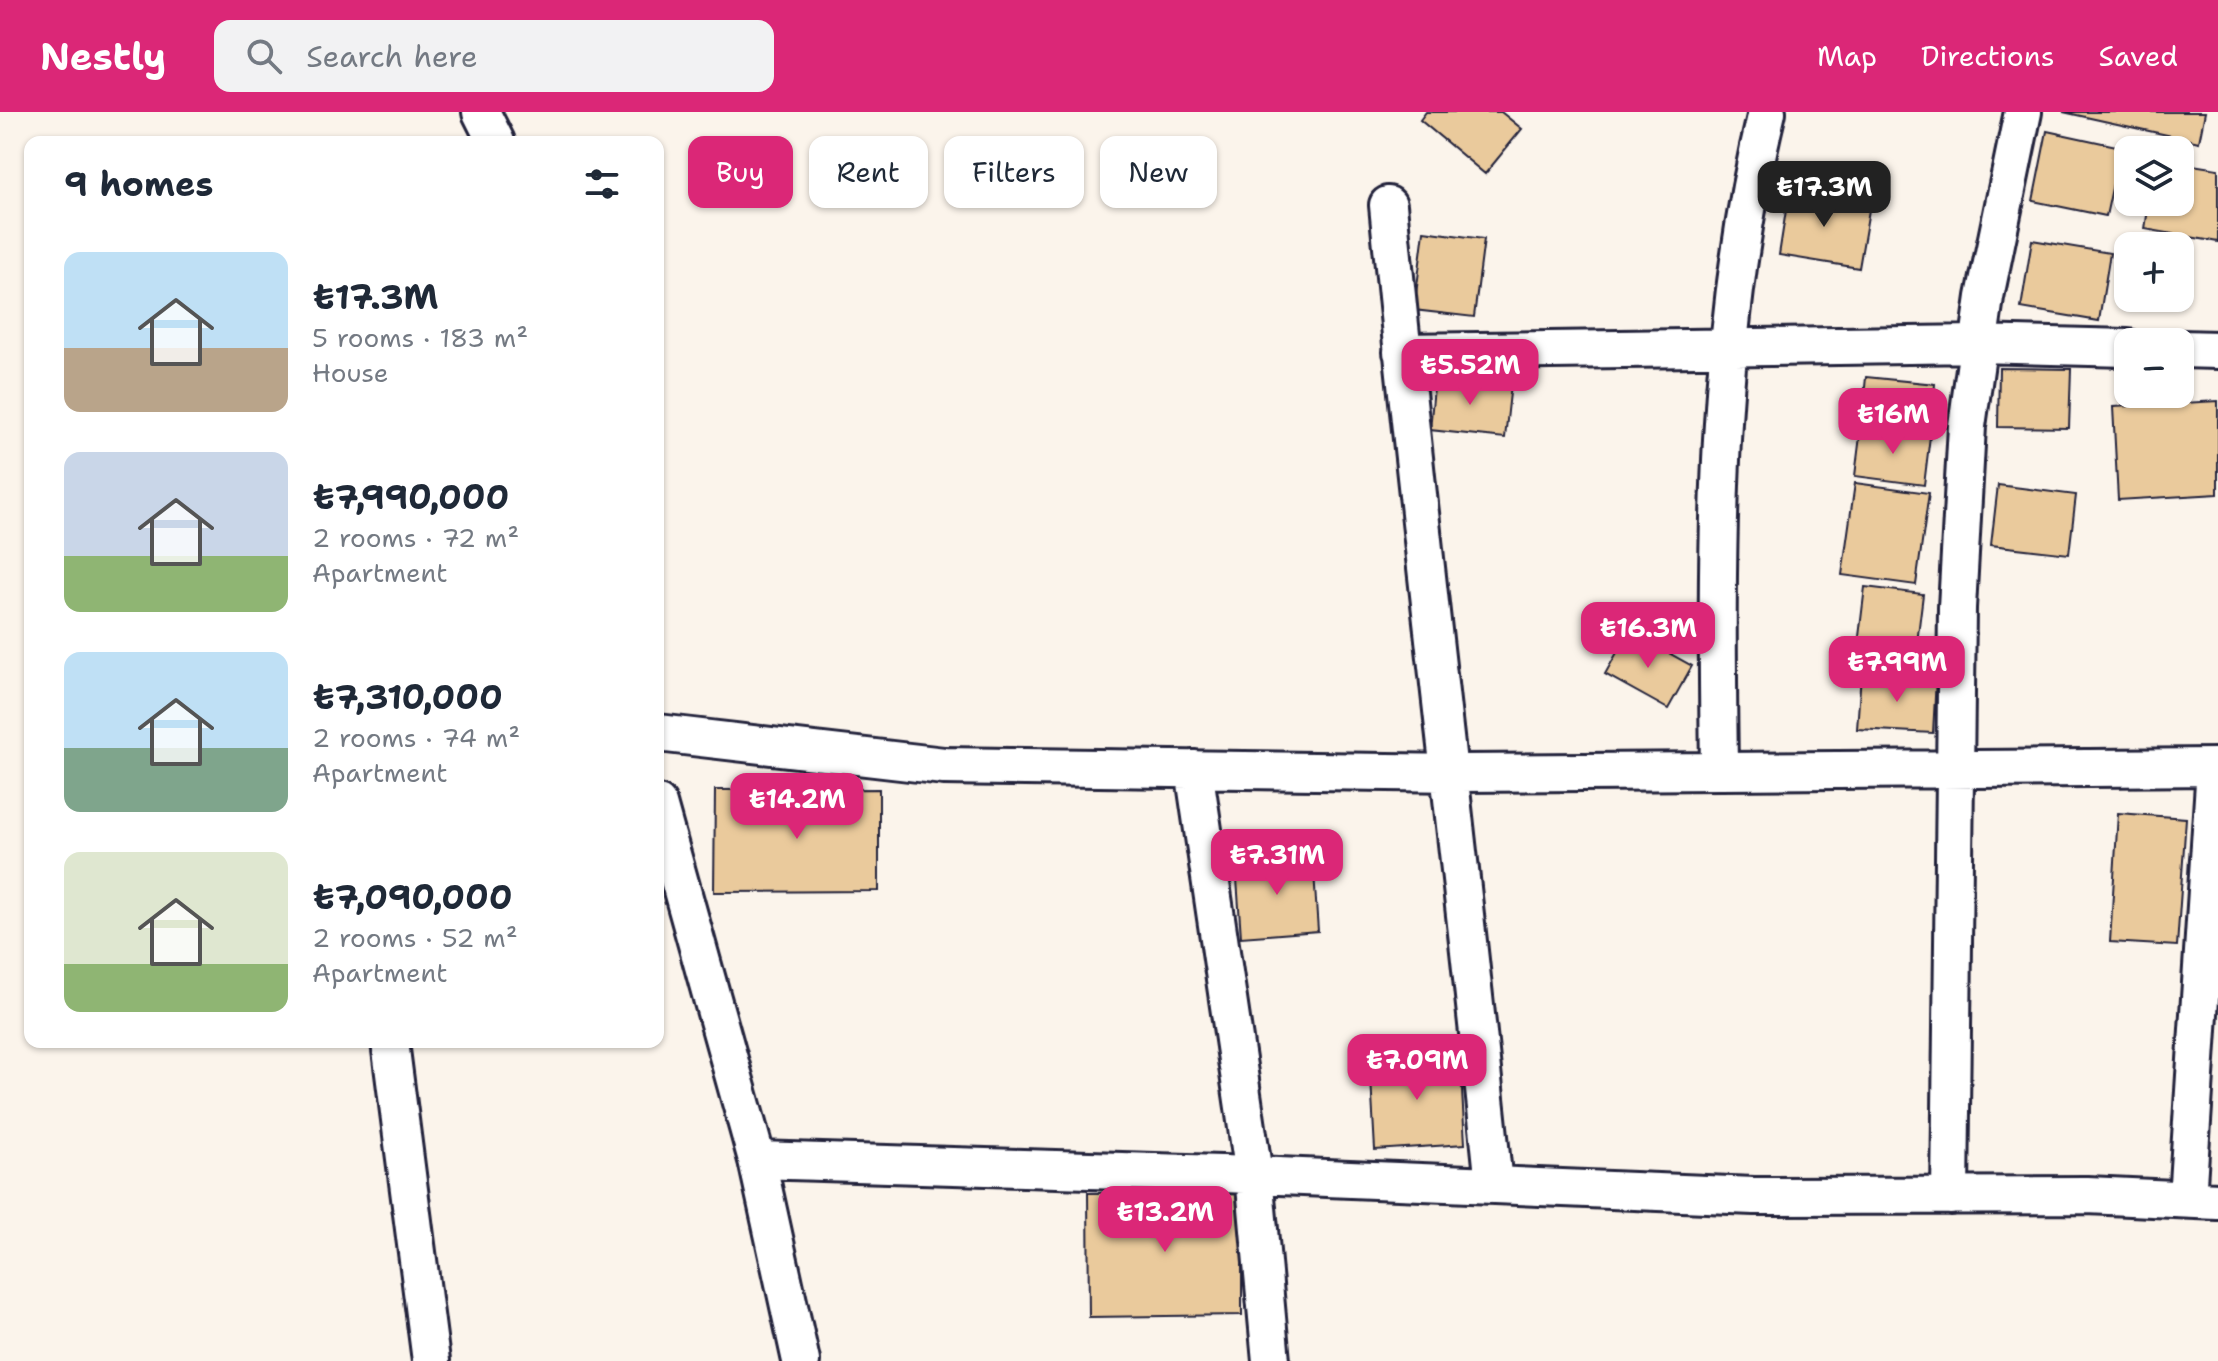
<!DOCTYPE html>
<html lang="en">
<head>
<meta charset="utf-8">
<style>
	:root { --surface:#fff; --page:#f2f2f3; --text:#1f2937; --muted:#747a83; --accent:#db2777 }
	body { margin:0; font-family:"Shantell Sans",sans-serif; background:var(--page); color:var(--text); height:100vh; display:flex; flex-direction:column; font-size:30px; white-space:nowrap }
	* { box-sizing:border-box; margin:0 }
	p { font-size:26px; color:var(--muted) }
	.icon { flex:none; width:44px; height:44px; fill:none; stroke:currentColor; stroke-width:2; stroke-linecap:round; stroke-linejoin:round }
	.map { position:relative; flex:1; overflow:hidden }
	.details { position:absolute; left:24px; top:24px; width:640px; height:912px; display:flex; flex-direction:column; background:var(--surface); border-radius:16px; box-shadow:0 2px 6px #0004 }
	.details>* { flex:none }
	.top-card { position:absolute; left:688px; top:24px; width:760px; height:72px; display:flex; gap:16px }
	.fabs { position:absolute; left:2114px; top:24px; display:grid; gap:16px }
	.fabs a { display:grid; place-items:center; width:80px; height:80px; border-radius:16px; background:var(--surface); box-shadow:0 2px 6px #0004; font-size:40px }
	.price { position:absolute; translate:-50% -68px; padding:0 18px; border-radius:16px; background:var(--accent); color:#fff; font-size:26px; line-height:52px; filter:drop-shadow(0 2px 4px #0008) }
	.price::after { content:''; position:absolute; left:50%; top:48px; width:24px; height:18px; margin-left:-12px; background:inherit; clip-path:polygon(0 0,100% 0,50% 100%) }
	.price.active { background:#222; color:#fff }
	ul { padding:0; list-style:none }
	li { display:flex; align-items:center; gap:24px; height:200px; padding:0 40px }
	li span { display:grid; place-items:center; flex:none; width:224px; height:160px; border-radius:16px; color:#555 }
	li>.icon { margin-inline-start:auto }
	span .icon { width:96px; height:96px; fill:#fffc; stroke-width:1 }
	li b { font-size:34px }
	h2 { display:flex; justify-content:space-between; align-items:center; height:96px; padding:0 40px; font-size:34px }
	.chip { padding:0 28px; border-radius:16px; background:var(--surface); box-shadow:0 2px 6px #0004; font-size:28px; line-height:72px }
	.chip.active { background:var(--accent); color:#fff }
	header { display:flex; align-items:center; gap:48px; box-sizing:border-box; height:112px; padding:0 40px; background:var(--accent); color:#fff }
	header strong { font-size:38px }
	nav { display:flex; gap:44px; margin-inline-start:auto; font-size:28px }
	.search { width:560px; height:72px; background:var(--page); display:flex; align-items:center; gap:20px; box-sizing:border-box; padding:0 28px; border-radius:16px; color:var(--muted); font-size:30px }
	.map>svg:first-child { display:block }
	.building { fill:#eaca9c; stroke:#22223b; stroke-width:2 }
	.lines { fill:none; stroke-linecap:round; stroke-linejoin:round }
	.street-casing { stroke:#22223b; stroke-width:42 }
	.street { stroke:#fff; stroke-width:36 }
</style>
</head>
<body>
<header>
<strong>Nestly</strong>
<div class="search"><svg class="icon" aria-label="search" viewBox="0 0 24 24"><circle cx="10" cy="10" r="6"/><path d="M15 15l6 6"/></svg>Search here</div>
<nav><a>Map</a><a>Directions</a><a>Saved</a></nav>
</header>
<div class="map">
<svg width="2218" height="1249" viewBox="0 0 2218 1249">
	<rect width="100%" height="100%" fill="#fbf4eb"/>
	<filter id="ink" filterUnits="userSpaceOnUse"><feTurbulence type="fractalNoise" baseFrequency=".0125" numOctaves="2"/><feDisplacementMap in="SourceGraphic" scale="16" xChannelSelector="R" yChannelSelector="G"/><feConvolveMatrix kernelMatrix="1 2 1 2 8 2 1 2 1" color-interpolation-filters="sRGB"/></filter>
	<g filter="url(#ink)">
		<path class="building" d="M1426,0H1501L1522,17L1485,62L1420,8Z
			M2063,0H2205L2199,30Z
			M2047,19L2121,35L2106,104L2033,89Z
			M2180,51L2218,57V130L2145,117L2149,90H2180Z
			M1789,79L1870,92L1859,156L1779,143Z
			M1424,119L1484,127L1474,205L1414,198Z
			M2032,128L2110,141L2099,209L2021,196Z
			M1999,256L2071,257L2069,316L1998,315Z
			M1435,264L1511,272L1505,326L1430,318Z
			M1866,265L1935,272L1930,324L1861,316Z
			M2218,289V382L2118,388L2113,295Z
			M1861,316L1930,324L1924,373L1855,364Z
			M1855,371L1929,381L1916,473L1842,463Z
			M1998,373L2076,383L2069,442L1991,433Z
			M1865,475L1923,482L1915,547L1857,541Z
			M1629,519L1692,554L1668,597L1605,562Z
			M1861,562L1936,566L1933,621L1857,617Z
			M879,677V779L714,780L715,678Z
			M2118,701L2186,706L2177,834L2110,830Z
			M1313,745L1318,819L1241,825L1236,752Z
			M1460,943L1465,1032L1375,1038L1370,948Z
			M1242,1080V1203L1089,1205L1088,1081Z"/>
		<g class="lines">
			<defs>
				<path id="street" d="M481,0L496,30
					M1388,93C1419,420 1461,746 1494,1073
					M2180,237L2218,238
					M1402,240L1978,232L2128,236
					M658,621L944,654L1459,661L2218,655
					M1194,657L1254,1063L1271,1249
					M1719,658C1716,436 1714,218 1767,0
					M658,692L757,1048L801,1249
					M390,930L431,1249
					M757,1048L1254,1063L1754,1084L2087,1083L2218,1089
					M1950,1084L1957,496L1967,314L1985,185L2023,0
					M2187,1087L2215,655"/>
			</defs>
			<use href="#street" class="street-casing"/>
			<use href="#street" class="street"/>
		</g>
	</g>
</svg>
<div class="fabs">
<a><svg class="icon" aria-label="layers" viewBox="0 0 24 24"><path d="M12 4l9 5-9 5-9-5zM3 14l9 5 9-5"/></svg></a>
<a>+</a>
<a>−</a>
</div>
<b class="price active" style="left:1824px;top:117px">₺17.3M</b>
<b class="price" style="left:1470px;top:295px">₺5.52M</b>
<b class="price" style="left:1893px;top:344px">₺16M</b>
<b class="price" style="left:1648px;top:558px">₺16.3M</b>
<b class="price" style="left:1897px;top:592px">₺7.99M</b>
<b class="price" style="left:797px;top:729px">₺14.2M</b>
<b class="price" style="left:1277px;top:785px">₺7.31M</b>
<b class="price" style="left:1417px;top:990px">₺7.09M</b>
<b class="price" style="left:1165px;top:1142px">₺13.2M</b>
<div class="top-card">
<a class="chip active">Buy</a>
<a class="chip">Rent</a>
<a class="chip">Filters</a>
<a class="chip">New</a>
</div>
<section class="details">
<h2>9 homes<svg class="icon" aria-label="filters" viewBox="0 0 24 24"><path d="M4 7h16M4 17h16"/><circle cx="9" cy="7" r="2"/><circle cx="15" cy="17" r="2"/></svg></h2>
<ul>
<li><span style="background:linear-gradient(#bfe0f5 60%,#b9a48a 0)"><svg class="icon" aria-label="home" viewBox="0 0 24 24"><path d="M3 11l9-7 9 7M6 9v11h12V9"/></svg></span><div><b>₺17.3M</b><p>5 rooms · 183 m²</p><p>House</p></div></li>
<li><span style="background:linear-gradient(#c9d6e8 65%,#8fb573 0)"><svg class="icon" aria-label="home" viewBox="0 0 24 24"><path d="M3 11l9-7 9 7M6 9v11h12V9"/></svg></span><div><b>₺7,990,000</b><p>2 rooms · 72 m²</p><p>Apartment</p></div></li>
<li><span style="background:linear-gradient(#bfe0f5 60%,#7fa58c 0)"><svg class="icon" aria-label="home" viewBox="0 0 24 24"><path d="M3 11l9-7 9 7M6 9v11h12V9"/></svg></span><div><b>₺7,310,000</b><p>2 rooms · 74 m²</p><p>Apartment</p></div></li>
<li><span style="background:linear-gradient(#dfe7d0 70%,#8fb573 0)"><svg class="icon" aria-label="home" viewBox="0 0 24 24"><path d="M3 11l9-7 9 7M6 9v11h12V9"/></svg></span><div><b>₺7,090,000</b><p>2 rooms · 52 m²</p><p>Apartment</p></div></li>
</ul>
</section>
</div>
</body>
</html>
